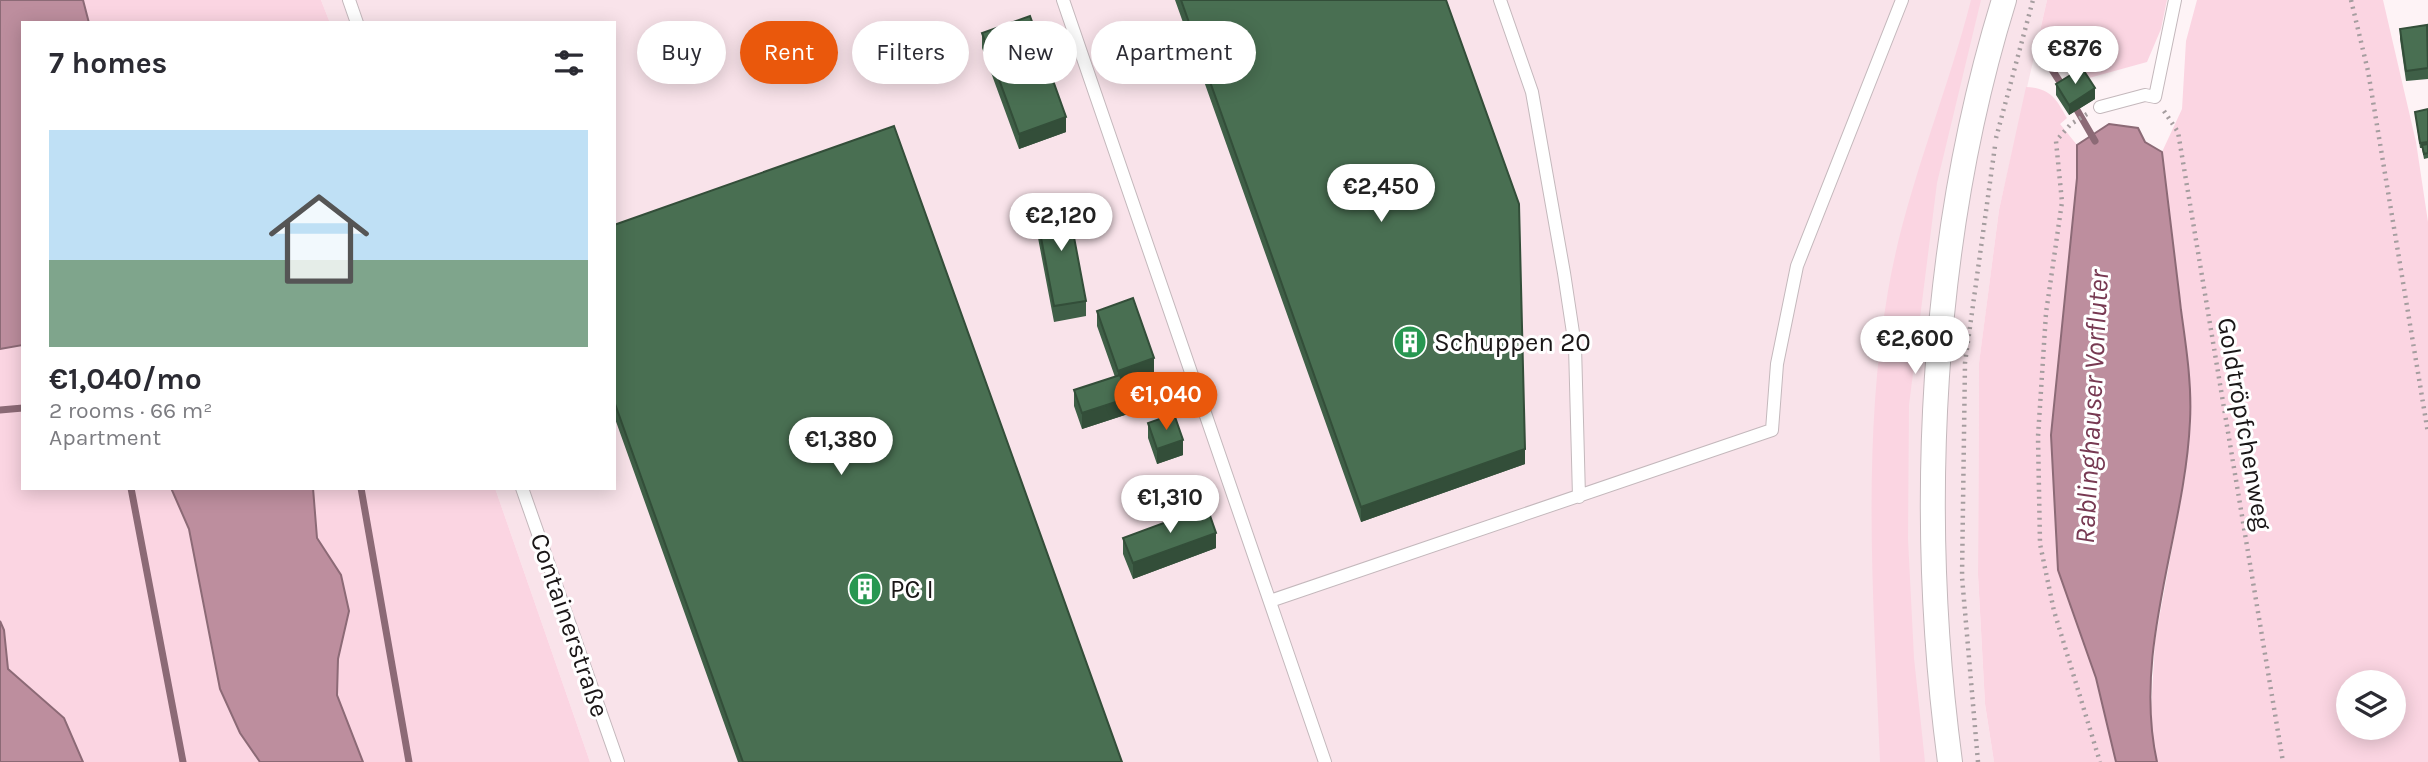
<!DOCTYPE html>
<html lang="en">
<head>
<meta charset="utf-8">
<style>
	:root { --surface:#fff; --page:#f2f2f3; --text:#2b2b33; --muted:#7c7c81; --accent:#ea580c }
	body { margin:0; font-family:Karla,sans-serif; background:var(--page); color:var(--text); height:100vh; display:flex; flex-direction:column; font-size:26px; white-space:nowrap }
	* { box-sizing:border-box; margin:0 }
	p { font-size:23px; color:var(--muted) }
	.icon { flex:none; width:38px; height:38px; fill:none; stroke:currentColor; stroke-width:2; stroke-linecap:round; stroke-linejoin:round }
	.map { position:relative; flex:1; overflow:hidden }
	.drawer { position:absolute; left:21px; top:21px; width:595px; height:469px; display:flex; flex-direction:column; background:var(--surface); border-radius:0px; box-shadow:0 4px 18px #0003 }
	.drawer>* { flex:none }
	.hud { position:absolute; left:637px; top:21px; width:665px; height:63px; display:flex; gap:14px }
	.tools { position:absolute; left:2336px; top:670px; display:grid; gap:14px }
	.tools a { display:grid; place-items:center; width:70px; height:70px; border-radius:50%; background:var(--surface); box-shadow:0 4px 18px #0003; font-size:35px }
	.price { position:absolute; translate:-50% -60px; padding:0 16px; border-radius:24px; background:#fff; color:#222; font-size:23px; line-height:46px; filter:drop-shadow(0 2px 4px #0008) }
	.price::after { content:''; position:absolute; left:50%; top:42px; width:21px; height:16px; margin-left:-10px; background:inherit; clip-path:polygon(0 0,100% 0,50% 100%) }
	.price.active { background:var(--accent); color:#fff }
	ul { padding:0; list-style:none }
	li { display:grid; align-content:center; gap:14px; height:371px; padding:0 28px }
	li span { display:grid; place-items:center; height:217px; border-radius:0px; color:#555 }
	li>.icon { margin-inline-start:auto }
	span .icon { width:126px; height:126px; fill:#fffc; stroke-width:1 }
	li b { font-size:30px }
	h2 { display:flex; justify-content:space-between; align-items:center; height:84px; padding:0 28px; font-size:30px }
	.pill { padding:0 24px; border-radius:32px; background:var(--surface); box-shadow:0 4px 18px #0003; font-size:24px; line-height:63px }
	.pill.active { background:var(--accent); color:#fff }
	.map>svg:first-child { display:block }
	.built { fill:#f9e3ea }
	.green { fill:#fbd5e2; fill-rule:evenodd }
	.water { fill:#bd8e9e; stroke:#8c6a76; stroke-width:2 }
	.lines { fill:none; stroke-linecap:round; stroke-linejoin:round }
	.stream { stroke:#8c6a76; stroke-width:7 }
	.service-casing { stroke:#c4b8bc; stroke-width:14 }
	.minor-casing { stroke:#c4b8bc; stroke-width:26 }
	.path { stroke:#a59d9f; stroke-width:4.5; stroke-dasharray:2 5; stroke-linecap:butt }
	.service { stroke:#fff; stroke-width:12 }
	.minor { stroke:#fff; stroke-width:24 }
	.wall { fill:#3f5f47 }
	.shaded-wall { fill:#334e39 }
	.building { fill:#496f52; stroke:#334e39; stroke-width:2 }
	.labels { text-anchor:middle; stroke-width:6; stroke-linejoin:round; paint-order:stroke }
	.poi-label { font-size:26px; fill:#1a1617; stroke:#fff; text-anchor:start }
	.street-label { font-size:26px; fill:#1a1617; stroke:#fff }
	.water-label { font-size:28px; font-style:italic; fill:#773952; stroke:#fff }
</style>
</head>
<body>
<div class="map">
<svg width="2428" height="762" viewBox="0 0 2428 762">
	<rect width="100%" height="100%" fill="#fef3f6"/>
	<path class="built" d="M321,0H2047L1999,210L1979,364L1978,575L1985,704L1994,762H590L495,488H614V23H330Z"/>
	<path class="green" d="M0,0H321L330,23H23V488H495L590,762H0Z
		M1971,0H1981L1937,183L1909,405L1908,539L1914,658L1925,762H1880C1874,605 1861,447 1888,291C1905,191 1946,98 1971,0Z
		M2047,0H2167L2161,29L2147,62L2089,78L2072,60L2035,53Z
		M2197,0H2383L2416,142L2428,222V762H2157L2150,729L2155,641L2185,477L2191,419L2188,362L2162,152L2182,109L2186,41ZM2348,682H2394V728H2348Z
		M2026,87C2050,88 2056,98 2067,118L2060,124L2077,145V178L2051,435L2058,570L2096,678L2116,762H1994L1985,704L1978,575L1979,363L1999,210Z"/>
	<path class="water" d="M0,0H83L89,23H23V345L0,349Z
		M2109,124L2138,128L2145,142L2162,152C2168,204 2175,257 2181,310C2186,346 2192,384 2190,421C2185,534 2132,649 2157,762H2116L2096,678L2058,570L2051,435L2077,178V145Z
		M171,488H313L317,538L341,575L349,611L338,659L337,695L363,762H260L240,733L220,689L189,529Z
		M0,621L4,630L8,669L64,718L83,762H0Z"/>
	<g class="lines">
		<path class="stream" d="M2051,68L2065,90
			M2073,103L2095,141
			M0,410L23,408
			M131,488L183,762
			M361,488L409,762"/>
		<defs>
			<path id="service" d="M349,0L357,23
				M1063,0L1325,762
				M1500,0L1532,92L1564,273L1575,346L1579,497
				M2100,107L2145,95L2155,97L2175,0
				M522,488L618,762
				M1270,601L1772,430L1777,364L1797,266L1902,0"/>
			<path id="minor" d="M1950,762C1917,515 1930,239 2004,0"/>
		</defs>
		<use href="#service" class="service-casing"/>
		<use href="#minor" class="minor-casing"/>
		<path class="path" d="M2351,0L2368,71L2428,433
			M2164,111L2178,132L2283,762
			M2087,114L2071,124L2056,141L2062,202L2046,313L2038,437L2040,544L2054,611L2100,762
			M1996,138L2033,0
			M1978,762L1962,577L1965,363L1995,146"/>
		<use href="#service" class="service"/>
		<use href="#minor" class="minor"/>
	</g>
	<path class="wall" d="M1175,0H1446L1525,464L1361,522Z
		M2400,29H2428V79L2406,81L2400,39Z
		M982,33L1066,132L1019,149L982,48Z
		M2056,84L2095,99L2069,115L2056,95Z
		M2428,109V158L2424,159L2422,148H2420L2415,112Z
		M1035,206L1086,301V316L1054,322L1035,222Z
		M614,225L1122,762H738L614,416Z
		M1097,311L1154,373L1123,384L1128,414L1082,429L1074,406V390L1115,377L1097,326Z
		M1148,423L1183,455L1157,464L1148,438Z
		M1123,538L1216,548L1133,579L1123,554Z"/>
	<path class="shaded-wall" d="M2095,88V99L2069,115V105Z
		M1066,117V132L1019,149V134Z
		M1154,358V373L1118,386V371Z
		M1128,398V414L1082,429V413Z
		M1183,440V455L1157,464V449Z
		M1525,449V464L1361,522V507Z
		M1216,533V548L1133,579V563Z"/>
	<path class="building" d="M1181,0H1446L1519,204L1525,449L1361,507Z
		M1030,16L1066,117L1019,134L982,33Z
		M2427,25L2428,68L2406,71L2400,29Z
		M2082,68L2095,88L2069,105L2056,84Z
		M2428,109V142L2420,143L2415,112Z
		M894,126L1122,762H743L614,401V225Z
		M2428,144V153L2424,154L2422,145Z
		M1067,200L1086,301L1054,306L1035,206Z
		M1133,298L1154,358L1118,371L1097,311Z
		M1120,375L1128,398L1082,413L1074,390Z
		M1174,414L1183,440L1157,449L1148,423Z
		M1207,507L1216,533L1133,563L1123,538Z"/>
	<defs>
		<symbol id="building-disc" viewBox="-11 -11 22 22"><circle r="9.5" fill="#289751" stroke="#fff"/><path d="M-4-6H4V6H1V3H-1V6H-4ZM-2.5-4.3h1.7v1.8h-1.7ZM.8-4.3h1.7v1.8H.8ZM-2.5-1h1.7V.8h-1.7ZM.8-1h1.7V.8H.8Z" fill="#fff"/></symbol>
	</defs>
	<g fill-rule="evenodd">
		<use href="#building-disc" x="1391" y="323" width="38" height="38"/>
		<use href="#building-disc" x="846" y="570" width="38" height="38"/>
	</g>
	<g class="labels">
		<g class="poi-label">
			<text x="1434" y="351">Schuppen 20</text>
			<text x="890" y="598">PC I</text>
		</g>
		<g class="street-label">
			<text transform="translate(2245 424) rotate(80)" y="9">Goldtröpfchenweg</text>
			<text transform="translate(570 625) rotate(71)" y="9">Containerstraße</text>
		</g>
		<g class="water-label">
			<text transform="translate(2091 407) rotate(-87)" y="10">Rablinghauser Vorfluter</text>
		</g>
	</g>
</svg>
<div class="tools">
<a><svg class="icon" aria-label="layers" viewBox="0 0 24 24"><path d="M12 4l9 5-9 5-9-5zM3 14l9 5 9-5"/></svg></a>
</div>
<b class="price" style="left:2075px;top:86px">€876</b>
<b class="price" style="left:1381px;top:224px">€2,450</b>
<b class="price" style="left:1061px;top:253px">€2,120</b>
<b class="price" style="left:1915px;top:376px">€2,600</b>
<b class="price active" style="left:1166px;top:432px">€1,040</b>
<b class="price" style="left:841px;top:477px">€1,380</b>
<b class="price" style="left:1170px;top:535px">€1,310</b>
<div class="hud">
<a class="pill">Buy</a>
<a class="pill active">Rent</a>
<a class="pill">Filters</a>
<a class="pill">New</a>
<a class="pill">Apartment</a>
</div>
<section class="drawer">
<h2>7 homes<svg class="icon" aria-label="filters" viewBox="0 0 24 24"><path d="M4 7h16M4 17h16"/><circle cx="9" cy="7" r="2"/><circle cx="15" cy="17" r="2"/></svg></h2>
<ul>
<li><span style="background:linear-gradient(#bfe0f5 60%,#7fa58c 0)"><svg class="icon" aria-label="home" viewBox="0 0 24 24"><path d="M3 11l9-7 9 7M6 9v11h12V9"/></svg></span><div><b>€1,040/mo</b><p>2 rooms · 66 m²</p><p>Apartment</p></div></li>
</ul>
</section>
</div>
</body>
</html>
